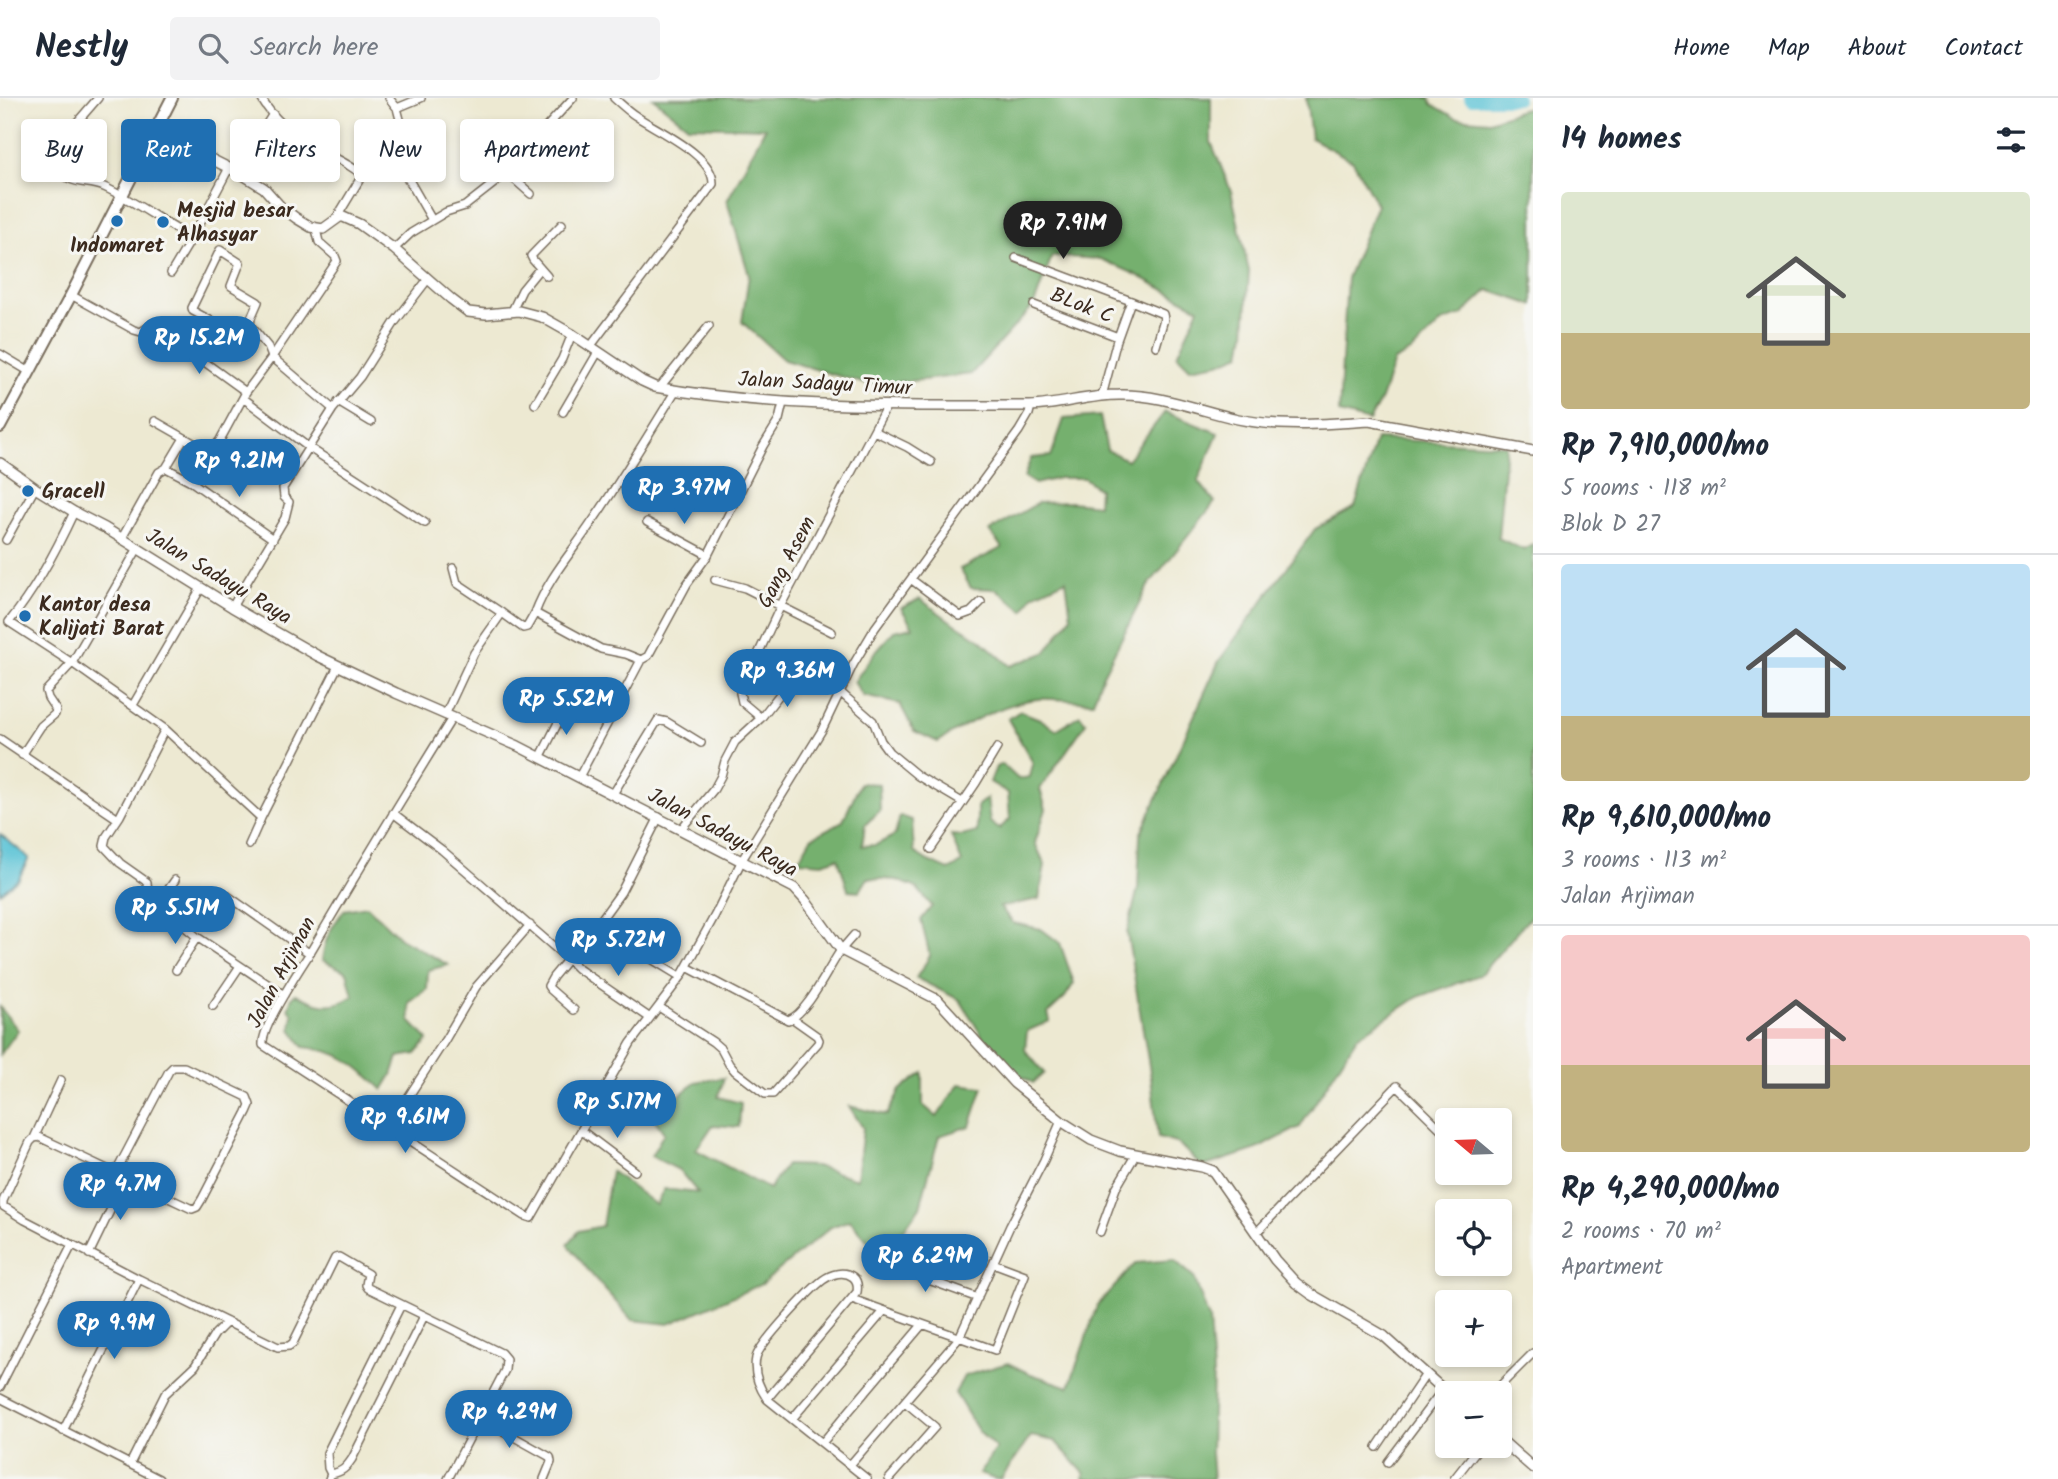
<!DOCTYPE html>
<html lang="en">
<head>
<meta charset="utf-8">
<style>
	:root { --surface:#fff; --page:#f2f2f3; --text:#1f2937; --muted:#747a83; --line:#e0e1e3; --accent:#1f6fb2 }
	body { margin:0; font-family:Kalam,sans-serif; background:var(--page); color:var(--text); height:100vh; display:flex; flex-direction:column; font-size:26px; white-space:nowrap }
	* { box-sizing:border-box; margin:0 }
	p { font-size:23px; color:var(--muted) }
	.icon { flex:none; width:38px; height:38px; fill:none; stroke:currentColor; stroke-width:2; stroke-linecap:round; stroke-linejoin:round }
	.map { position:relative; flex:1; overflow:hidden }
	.side { display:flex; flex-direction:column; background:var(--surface); width:525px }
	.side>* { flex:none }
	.top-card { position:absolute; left:21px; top:21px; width:665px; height:63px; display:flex; gap:14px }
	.needle { width:46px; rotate:289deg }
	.buttons { position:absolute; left:1435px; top:1010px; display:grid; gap:14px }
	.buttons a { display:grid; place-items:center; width:77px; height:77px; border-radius:7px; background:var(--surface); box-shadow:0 4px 10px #0003; font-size:35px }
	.price { position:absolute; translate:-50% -60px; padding:0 16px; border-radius:24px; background:var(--accent); color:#fff; font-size:23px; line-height:46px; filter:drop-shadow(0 2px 4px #0008) }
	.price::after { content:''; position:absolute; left:50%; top:42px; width:21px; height:16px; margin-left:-10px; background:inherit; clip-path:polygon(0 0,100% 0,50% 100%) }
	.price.current { background:#222; color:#fff }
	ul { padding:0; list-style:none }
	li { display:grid; align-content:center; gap:14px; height:371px; padding:0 28px }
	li+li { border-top:2px solid var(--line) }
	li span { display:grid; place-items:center; height:217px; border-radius:7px; color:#555 }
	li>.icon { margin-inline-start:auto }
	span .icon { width:126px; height:126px; fill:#fffc; stroke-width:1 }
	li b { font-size:30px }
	h2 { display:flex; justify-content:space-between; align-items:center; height:84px; padding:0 28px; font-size:30px }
	.chip { padding:0 24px; border-radius:7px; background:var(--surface); box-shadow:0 4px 10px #0003; font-size:24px; line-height:63px }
	.chip.current { background:var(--accent); color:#fff }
	header { display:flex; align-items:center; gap:42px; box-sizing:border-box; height:98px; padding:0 35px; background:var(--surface); border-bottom:2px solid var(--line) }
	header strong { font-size:33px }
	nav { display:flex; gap:38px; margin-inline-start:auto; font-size:24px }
	.search { width:490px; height:63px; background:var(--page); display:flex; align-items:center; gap:18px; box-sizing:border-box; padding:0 24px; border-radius:7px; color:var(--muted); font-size:26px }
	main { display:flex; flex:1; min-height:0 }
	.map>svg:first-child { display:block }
	.forest { fill:#75b06e; stroke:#586d46; stroke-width:2 }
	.water { fill:#5ac3d6; stroke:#4a767a; stroke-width:2 }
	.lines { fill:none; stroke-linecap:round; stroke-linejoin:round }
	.river { stroke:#5ac3d6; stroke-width:14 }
	.minor-casing { stroke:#796d5d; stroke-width:10 }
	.tertiary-casing { stroke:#796d5d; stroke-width:12 }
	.primary-casing { stroke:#796d5d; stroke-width:14 }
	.minor { stroke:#fff; stroke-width:7 }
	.tertiary { stroke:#fff; stroke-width:9 }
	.primary { stroke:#fff; stroke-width:10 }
	.poi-dot { fill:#1f6fb2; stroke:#f6f6f2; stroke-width:2.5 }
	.labels { text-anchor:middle; stroke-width:6; stroke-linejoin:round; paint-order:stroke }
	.poi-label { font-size:21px; font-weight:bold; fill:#3b2a1e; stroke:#f6f6f2; text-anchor:start }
	.street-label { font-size:21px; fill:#3b2a1e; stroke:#f6f6f2 }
</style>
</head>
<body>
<header>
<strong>Nestly</strong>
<div class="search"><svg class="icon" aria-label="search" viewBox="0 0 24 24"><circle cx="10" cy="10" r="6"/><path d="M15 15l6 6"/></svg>Search here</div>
<nav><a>Home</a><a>Map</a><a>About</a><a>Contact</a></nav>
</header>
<main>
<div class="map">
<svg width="1533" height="1381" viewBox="0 0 1533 1381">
	<rect width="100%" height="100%" fill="#f6f6f2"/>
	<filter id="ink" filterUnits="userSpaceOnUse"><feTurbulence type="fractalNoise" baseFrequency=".0143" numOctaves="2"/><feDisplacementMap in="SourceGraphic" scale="14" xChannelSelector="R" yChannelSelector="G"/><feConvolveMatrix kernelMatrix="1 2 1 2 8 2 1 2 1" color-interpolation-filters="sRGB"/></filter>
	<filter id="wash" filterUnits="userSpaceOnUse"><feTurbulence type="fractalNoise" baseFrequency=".00686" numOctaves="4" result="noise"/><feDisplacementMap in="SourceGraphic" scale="28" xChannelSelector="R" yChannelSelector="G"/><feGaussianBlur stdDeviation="1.57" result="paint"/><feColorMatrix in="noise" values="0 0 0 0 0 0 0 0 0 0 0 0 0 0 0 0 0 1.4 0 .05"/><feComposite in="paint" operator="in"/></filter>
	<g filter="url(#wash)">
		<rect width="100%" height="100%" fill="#ede9d2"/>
		<path class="forest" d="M653,0H1211V44L1231,93L1249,173L1245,235L1241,256L1219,265L1190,270L1177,257L1199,210L1137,177L1101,161L1052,158L1034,207L971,276L923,282L866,286L784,262L742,224L749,177L727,103L765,30L688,28Z
			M1306,0H1430L1432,6L1456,20L1489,23L1533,8V207L1488,192L1462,217L1442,224L1411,254L1394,263L1381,301L1369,323L1339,315L1347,180L1377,107L1353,63L1311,40Z
			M1165,314L1218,335L1198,383L1215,404L1148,488L1101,581L1093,604C1075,603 1056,600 1038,601C1005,604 966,626 938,644L914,633L900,606L863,598L854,584L874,555L894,533L913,529L901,510L920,501L949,522L981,542L1010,568L1045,555L1071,519L1066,482L1033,497L1024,513L996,491L971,490L960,471L1002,450L990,433L1038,405L1071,404L1098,407L1099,391L1084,380H1059L1035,386L1024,379L1031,360L1051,358L1064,321L1100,318L1107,352L1127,362Z
			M1376,341L1506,347L1498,440L1524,452L1533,446V816L1480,877L1418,899L1357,939L1300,1029L1257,1051L1202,1069L1179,1046L1158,1040L1151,980L1127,835L1138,790L1140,737L1219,563L1315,431L1355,409Z
			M1020,613L1040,621L1056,632L1080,617L1086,625L1040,691L1046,711L1035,745L1045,767L1039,801L1000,809L1013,825L1041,831L1060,845L1074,885L1065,899L1048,915L1050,923L1027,933L1025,952L1044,975L1033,985L1016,975L985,943L960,902L916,880L930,858L921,822L932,808L917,790L897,782L868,780L860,793L848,792L838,760L822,765L798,763L811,740L843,723L860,685L879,686L880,712L865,727L862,748L876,747L895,737L900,718L912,722L914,754L928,763L949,772L962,765L951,737L962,738L977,734V708L987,700L990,724L999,731L1010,721L1008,695L990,684L996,669L1002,666L1018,681L1030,679L1033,665L1008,621Z
			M367,808L400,840L448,867L428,872L427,891L409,905L410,923L428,942L416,956L398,959L392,977L383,992C356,966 342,953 304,949L291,931L293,916L288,911L292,899L296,896C316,907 332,912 353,898L347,874L322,862C325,839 331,830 344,812Z
			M0,909L18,932L0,957Z
			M923,975V1007L937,1019L959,986L983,989L970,1028L939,1038L920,1109L883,1161L850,1122L831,1129L762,1186L669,1226L632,1222L592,1177L568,1146L579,1133L602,1128L611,1073L656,1107L664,1091L698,1095L679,1072L651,1058L664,1035L642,1003L665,1010L695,984L724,980L718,999L741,1005L739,1029L713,1027L696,1052L769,1091L786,1067L816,1068L857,1081L863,1030L849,1008L887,1017L900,992Z
			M1174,1162L1194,1179L1209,1221L1213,1275L1211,1355L1213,1381H1084L1085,1376L1055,1343L1031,1338L1001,1381H995L979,1376L996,1350L979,1334L955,1295L964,1278L1008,1265L1028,1275L1069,1289L1097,1208L1136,1165Z"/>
		<path class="water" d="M0,736L29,760L19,780L0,795Z"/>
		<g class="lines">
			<path class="river" d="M1471,0H1516"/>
		</g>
	</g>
	<g filter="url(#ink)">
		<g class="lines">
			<defs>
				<path id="minor" d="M261,0C272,20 293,37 313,48C329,58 347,64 361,76L360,81L337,119
					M389,0L397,10L402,29L396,61V68L409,82L432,122
					M397,10L421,0
					M72,30L98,0
					M59,71C69,88 88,82 104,89C135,103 162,124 192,140L229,70
					M236,74L273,16
					M506,74L531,96
					M394,151L411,135L446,114L465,108L497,83L573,0
					M1016,160L1131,203
					M171,175L192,140
					M547,178L533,162L531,158L562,126
					M71,197L134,232L141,234L153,226L161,227L196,250L199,260L246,294L272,259L333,311
					M1034,207L1118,239
					M512,213L522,192L540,170
					M250,224L230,233L193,213L192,210L220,152L240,165L231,188L258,204L251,220L250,227L268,249L272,259
					M590,249L713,86C714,57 656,32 636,18C628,13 621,6 614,0
					M0,256L30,274
					M272,259L337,163L335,158L319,144L316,131
					M660,289L709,228
					M676,292C649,336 622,381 592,424C571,456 549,478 535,515L601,551L626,556L641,562L648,558L687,486L708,457L763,348L779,322L783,305
					M1102,298L1117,242L1131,203L1163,216L1164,221L1156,248
					M243,300L308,349L425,425
					M338,304L371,324
					M535,306L562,261L572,236
					M563,314L598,254
					M155,323L211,355
					M874,333L907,349L931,364
					M166,370L184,340
					M189,382L273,441
					M647,424L708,457
					M122,440L159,374L166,370L189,382L191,380L220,342L245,296
					M6,442L35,390
					M453,470L457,485L502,515
					M715,482L745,490L832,534
					M912,482L960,518L971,514L981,504
					M232,509L285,420L289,404L284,399L283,390L333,311L360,279L395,224L428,181
					M840,594L873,623L881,643L889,654L918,678L962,704
					M133,607L201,490
					M445,617L474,555L502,515L523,530L527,529L535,515
					M452,620C403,699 355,778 308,858C297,875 261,930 263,947L525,1118L531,1120L631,945L681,879L715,817L742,762L822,632L853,567L875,530L1019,333L1029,316L1031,308
					M761,620L790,583
					M165,631L261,720L249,747
					M0,641L118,721L120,718L165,631L72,565L138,450
					M22,657L41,628L55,616L56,612L48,600L46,593L72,565L9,524C36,491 56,453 74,414
					M540,660L568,605
					M579,679L641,562
					M613,696L658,622L667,624L701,645
					M393,715L442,752L568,861L577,855L621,794L659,719
					M261,720L338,568
					M118,721L106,739L104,748L120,765L147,784L148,795L150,800L197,839L284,897
					M681,731L714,691L721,678L725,663L735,644L761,620L742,604L740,595L781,507L886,309
					M931,751L976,685L997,650
					M221,793L309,855
					M158,806L175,782
					M645,857L681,879
					M687,869L788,922C807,916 828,871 839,855C844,848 849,843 854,837
					M176,872L197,839
					M213,908L240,868
					M659,909L713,944L721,951L729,966L735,973L765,996H773L818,945L819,942L817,938L793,921
					M574,912L550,891L548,888L553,879L568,861L577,870L650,920
					M389,1029L445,942L476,889L530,827
					M582,1033L635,1073
					M34,1040L61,982
					M115,1076L169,973L173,969H184L247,999L250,1007L247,1014L202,1101L197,1109L192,1111L39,1039L34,1040L30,1044L3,1103V1108L25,1122L139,1181L278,1249L289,1248L293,1245L335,1160L339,1159L368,1176L366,1187L368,1190L501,1255L506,1261L505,1272L448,1381
					M1100,1134L1116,1090L1136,1056
					M1256,1135L1397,988L1447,1037
					M89,1156L126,1080
					M882,1165L978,1200
					M852,1201L995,1252L1025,1177L993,1165
					M0,1289L72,1147
					M1493,1295L1533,1255
					M0,1300L159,1381
					M767,1301L857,1194C858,1188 858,1183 853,1179C844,1172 831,1176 823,1182C811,1191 758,1247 756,1260C753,1274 759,1289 767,1301L867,1381
					M480,1320L550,1359L551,1364L544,1381
					M792,1321L884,1213
					M63,1333L139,1181
					M822,1345L922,1227
					M1377,1349L1426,1276
					M1388,1364L1443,1291
					M130,1366L165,1296L195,1268L215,1236L227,1224
					M850,1367L959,1240L1010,1128L1044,1062L1061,1023
					M331,1376C342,1374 346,1370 352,1361L424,1218
					M329,1381L331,1376L328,1370L327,1355L401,1207
					M889,1381L935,1329L905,1304
					M1454,1381L1480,1348"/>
				<path id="tertiary" d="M155,33L243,77L264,90L280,108L296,120L311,129L323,131L341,118L359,126L394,151L451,201L468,214L486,216L519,213L542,219L572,236L642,283L655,289C779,311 904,308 1030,308C1060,307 1089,297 1119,297C1161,296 1197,312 1238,321C1280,330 1326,326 1369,323L1533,353
					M0,365L35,390L74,414L105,430L232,509L318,558L396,595L518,648L794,790L805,802L841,852L938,902L1014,985L1061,1023L1091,1042L1120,1053L1202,1069L1213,1073L1275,1162L1296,1185L1311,1196L1384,1238L1447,1295
					M1500,1341L1533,1370"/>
				<path id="primary" d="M0,329L71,197L172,0"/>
			</defs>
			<use href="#minor" class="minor-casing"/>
			<use href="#tertiary" class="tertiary-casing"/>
			<use href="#primary" class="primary-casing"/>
			<use href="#minor" class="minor"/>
			<use href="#tertiary" class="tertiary"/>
			<use href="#primary" class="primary"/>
		</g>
	</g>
	<g class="poi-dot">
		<circle cx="117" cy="123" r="7"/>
		<circle cx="163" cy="124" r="7"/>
		<circle cx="28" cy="393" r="7"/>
		<circle cx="25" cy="518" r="7"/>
	</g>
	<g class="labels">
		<g class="poi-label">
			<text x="177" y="119">Mesjid besar<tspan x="177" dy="24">Alhasyar</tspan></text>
			<text x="117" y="154" text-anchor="middle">Indomaret</text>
			<text x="42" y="400">Gracell</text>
			<text x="39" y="513">Kantor desa<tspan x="39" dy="24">Kalijati Barat</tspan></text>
		</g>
		<g class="street-label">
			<text transform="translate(1082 207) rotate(21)" y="7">BLok C</text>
			<text transform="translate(825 285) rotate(3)" y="7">Jalan Sadayu Timur</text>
			<text transform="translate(786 464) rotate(-62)" y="7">Gang Asem</text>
			<text transform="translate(219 478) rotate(31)" y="7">Jalan Sadayu Raya</text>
			<text transform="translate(723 734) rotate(28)" y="7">Jalan Sadayu Raya</text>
			<text transform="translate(281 874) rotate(-62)" y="7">Jalan Arjiman</text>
		</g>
	</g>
</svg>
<div class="buttons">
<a><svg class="needle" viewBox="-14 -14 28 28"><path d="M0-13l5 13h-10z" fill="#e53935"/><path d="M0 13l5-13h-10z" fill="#747a83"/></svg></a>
<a><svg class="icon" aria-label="locate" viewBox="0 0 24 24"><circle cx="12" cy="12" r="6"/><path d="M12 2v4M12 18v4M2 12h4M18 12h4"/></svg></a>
<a>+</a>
<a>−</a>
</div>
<b class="price current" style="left:1063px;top:163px">Rp 7.91M</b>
<b class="price" style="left:199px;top:278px">Rp 15.2M</b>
<b class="price" style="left:239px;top:401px">Rp 9.21M</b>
<b class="price" style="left:684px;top:428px">Rp 3.97M</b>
<b class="price" style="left:787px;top:611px">Rp 9.36M</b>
<b class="price" style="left:566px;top:639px">Rp 5.52M</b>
<b class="price" style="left:175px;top:848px">Rp 5.51M</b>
<b class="price" style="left:618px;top:880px">Rp 5.72M</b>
<b class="price" style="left:617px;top:1042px">Rp 5.17M</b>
<b class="price" style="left:405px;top:1057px">Rp 9.61M</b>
<b class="price" style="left:120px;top:1124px">Rp 4.7M</b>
<b class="price" style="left:925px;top:1196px">Rp 6.29M</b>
<b class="price" style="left:114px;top:1263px">Rp 9.9M</b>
<b class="price" style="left:509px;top:1352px">Rp 4.29M</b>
<div class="top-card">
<a class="chip">Buy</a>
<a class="chip current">Rent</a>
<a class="chip">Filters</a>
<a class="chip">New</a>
<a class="chip">Apartment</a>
</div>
</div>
<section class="side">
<h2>14 homes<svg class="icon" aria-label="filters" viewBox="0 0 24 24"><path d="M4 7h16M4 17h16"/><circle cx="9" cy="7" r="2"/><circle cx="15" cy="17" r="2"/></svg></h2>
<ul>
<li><span style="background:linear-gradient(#dfe7d0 65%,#c2b280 0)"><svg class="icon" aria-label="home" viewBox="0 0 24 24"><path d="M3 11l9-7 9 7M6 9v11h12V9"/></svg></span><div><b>Rp 7,910,000/mo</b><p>5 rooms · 118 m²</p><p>Blok D 27</p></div></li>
<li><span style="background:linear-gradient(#bfe0f5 70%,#c2b280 0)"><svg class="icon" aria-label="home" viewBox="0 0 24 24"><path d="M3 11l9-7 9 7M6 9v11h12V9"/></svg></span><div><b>Rp 9,610,000/mo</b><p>3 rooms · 113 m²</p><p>Jalan Arjiman</p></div></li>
<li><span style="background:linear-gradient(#f6c9c9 60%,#c2b280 0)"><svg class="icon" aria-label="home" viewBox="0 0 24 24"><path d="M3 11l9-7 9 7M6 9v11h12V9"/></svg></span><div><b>Rp 4,290,000/mo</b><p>2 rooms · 70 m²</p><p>Apartment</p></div></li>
</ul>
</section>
</main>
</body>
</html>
